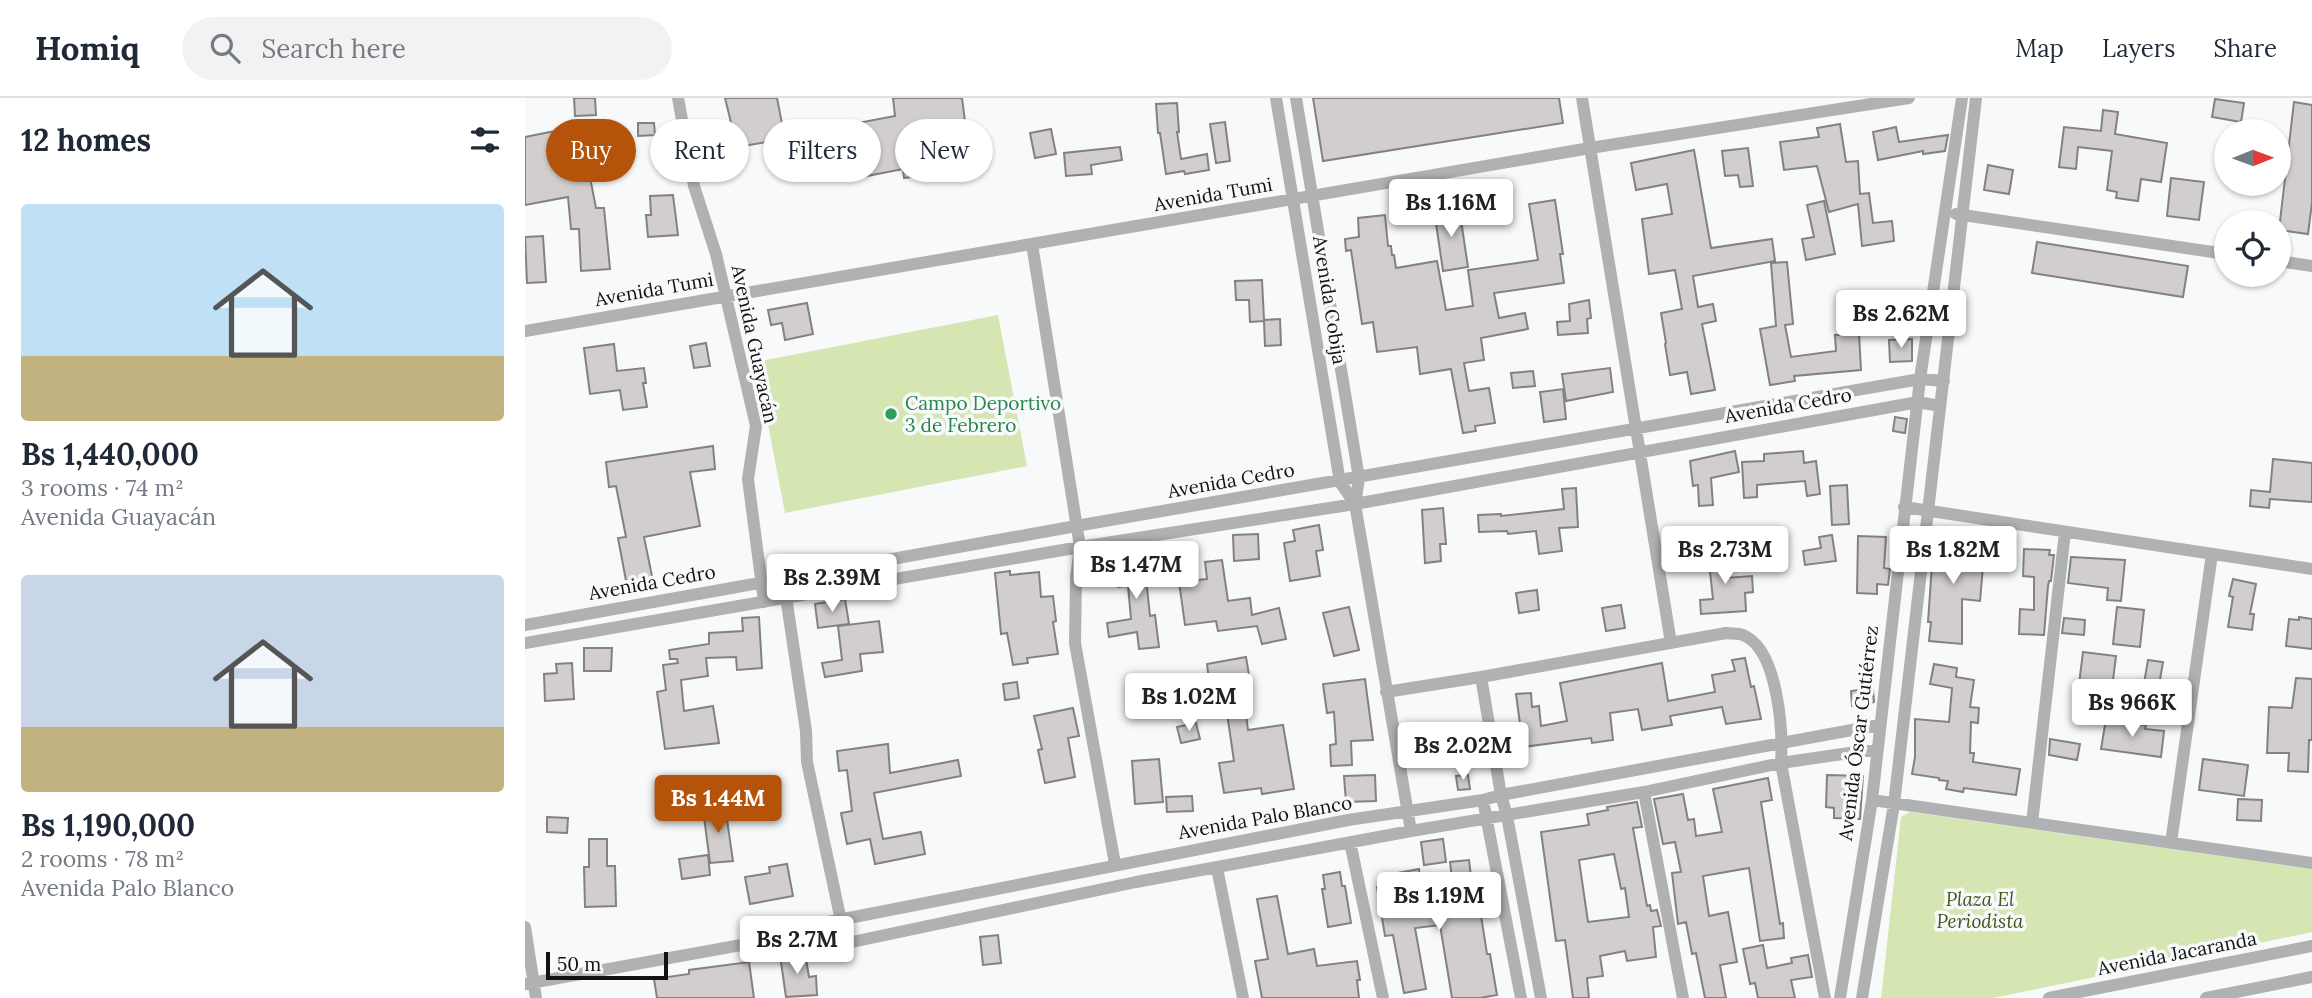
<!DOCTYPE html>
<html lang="en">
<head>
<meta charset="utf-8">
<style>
	:root { --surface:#fff; --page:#f2f2f3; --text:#1f2937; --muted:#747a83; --line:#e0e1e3; --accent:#b45309 }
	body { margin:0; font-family:Lora,serif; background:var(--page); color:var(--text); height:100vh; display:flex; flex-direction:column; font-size:26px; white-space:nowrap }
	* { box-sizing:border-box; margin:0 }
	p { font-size:23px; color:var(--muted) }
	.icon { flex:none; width:38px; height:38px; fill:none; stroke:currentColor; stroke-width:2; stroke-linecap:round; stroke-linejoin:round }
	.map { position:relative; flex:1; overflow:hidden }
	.sheet { display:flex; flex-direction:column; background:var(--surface); width:525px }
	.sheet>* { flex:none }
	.top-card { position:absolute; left:21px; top:21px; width:665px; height:63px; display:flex; gap:14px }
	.needle { width:46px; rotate:89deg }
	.fabs { position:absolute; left:1689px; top:21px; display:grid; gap:14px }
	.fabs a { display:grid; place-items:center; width:77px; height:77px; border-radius:50%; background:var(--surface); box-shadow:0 2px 5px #0004; font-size:35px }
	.scale { position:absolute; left:21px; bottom:18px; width:122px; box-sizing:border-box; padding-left:7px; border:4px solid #111213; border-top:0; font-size:19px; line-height:24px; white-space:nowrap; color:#111213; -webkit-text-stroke:5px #f8f9fb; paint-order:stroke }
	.price { position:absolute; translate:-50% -60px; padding:0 16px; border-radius:7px; background:#fff; color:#222; font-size:23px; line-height:46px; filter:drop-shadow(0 2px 4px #0008) }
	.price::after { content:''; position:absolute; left:50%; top:42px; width:21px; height:16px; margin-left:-10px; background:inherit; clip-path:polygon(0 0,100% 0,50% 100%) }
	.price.current { background:var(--accent); color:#fff }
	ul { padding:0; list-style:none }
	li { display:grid; align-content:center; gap:14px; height:371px; padding:0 21px }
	li span { display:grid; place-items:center; height:217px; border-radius:7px; color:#555 }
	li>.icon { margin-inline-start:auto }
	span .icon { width:126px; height:126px; fill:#fffc; stroke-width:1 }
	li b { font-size:30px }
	h2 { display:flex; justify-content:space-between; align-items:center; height:84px; padding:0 21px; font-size:30px }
	.chip { padding:0 24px; border-radius:32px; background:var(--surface); box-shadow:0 2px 5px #0004; font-size:24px; line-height:63px }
	.chip.current { background:var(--accent); color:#fff }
	header { display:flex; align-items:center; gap:42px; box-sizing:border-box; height:98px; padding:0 35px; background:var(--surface); border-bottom:2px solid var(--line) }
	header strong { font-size:33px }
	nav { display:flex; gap:38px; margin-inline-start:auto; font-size:24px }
	.search { width:490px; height:63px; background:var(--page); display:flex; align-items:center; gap:18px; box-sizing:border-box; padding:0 24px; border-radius:38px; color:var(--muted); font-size:26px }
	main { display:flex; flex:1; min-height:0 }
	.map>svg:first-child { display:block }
	.green { fill:#d5e6b2 }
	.building { fill:#d1cecd; stroke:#848181; stroke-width:2; fill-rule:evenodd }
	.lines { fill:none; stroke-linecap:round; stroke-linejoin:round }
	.minor { stroke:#b0b1b2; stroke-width:12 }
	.leisure-dot { fill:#2e9e5b; stroke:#f8f9fb; stroke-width:2.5 }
	.labels { text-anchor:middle; stroke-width:7; stroke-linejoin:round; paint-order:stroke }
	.street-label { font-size:19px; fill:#111213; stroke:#f8f9fb }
	.leisure-label { font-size:19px; fill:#27864d; stroke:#f8f9fb; text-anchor:start }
	.park-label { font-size:19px; font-style:italic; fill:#455519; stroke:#f8f9fb }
</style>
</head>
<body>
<header>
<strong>Homiq</strong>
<div class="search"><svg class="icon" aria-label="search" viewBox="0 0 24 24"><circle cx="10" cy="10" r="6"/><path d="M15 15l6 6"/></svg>Search here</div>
<nav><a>Map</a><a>Layers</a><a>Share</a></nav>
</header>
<main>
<section class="sheet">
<h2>12 homes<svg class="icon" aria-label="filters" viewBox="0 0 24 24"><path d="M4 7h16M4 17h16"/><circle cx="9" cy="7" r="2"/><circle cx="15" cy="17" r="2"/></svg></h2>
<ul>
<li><span style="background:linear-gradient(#bfe0f5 70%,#c2b280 0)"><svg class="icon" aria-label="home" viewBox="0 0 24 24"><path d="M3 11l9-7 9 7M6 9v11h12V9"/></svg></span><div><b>Bs 1,440,000</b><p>3 rooms · 74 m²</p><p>Avenida Guayacán</p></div></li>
<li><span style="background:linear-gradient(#c9d6e8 70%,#c2b280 0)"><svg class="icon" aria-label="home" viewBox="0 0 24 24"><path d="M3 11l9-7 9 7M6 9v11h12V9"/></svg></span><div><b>Bs 1,190,000</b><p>2 rooms · 78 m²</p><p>Avenida Palo Blanco</p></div></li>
</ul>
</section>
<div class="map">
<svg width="1787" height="900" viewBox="0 0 1787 900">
	<rect width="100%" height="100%" fill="#f8f9fb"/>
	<path class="green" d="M473,217L502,368L260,415L231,264Z
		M1385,714L1787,771V834L1468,900H1356L1376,719Z"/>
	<path class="building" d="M49,0H70L71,17L50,18Z
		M200,0H252L260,41L212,49Z
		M368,0H437L446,70L379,80L378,71L327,81L317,28L370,18Z
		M788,0H1034L1038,25L798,63Z
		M1690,1L1719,5L1716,24L1687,19Z
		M1769,4L1787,7V105L1783,136L1754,132Z
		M652,5L654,34H652L656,61L682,56L684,72L660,76L659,73L641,76L635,35H633L631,6Z
		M1578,12L1593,14L1590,36L1642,45L1636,84L1616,81L1613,103L1591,100L1592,94L1582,92L1587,53L1553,49L1551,71L1534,69L1539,29L1576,33Z
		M700,24L705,63L691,65L685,26Z
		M113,25H129L130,37L113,38Z
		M1315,26L1321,64L1333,63L1335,96L1344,95L1348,125L1367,123L1369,143L1337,148L1333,106L1304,114L1292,68L1259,72L1255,44L1294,39L1292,30Z
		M55,28L71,110H79L85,171L56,173L54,131H46L43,99L0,107V39Z
		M1371,29L1374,44L1423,37L1420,53L1398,56V53L1353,62L1348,34Z
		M526,31L531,56L510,60L505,35Z
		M595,49L597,62L566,67L567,76L541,78L539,55Z
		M1223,50L1228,88L1215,89L1213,77L1200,78L1197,53Z
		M1169,52L1186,150L1247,141L1250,163L1168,178L1173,209L1188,206L1191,223L1177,226L1190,292L1166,296L1162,274L1145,277L1140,246L1141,245L1136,215L1157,211L1150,172L1124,176L1117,121L1147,116L1142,86L1111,92L1106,65Z
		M1463,67L1488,72L1484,96L1459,92Z
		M1646,80L1679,84L1674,122L1642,118Z
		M148,97L153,137L123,139L121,117H126L125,98Z
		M1030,102L1038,156H1035L1039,185L969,195L974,220L1000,215L1003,231L956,240L959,262L939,265L944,293L964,290L970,325L950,328L951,333L938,335L926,271L895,276L892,249L852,254L848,224L837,226L826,152L821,153L820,141L834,139L833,120L860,117L863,148H866L867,157H869L871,170L912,163L921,212L948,208L943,172L1013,162L1004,106Z
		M1299,103L1310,156L1281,162L1277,141L1289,139L1282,107Z
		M934,109L943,169L918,173L909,112Z
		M18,138L21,184L2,185L0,139Z
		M1512,144L1663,168L1658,199L1507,175Z
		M1262,164L1268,226L1260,227L1266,259L1311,253L1310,237L1334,236L1336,272L1269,278L1270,283L1245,287L1235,231L1251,228L1246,165Z
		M737,182L739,222L755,221L756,247L740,248L739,223L725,224L724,202H711L710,183Z
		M1064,202L1066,220L1062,221L1063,235L1033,237L1032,224L1045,223L1044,206Z
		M282,205L288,236L260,242L257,225L246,227L243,212Z
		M1387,241V263L1365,264L1364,242Z
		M181,245L185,268L169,270L165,248Z
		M89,246L92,273L119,270L121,285H118L122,309L98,312L95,292L65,296L59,250Z
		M1085,270L1088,294L1041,303L1037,276Z
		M1008,273L1010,288L988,290L986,275Z
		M1038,291L1041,321L1019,324L1015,294Z
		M1370,319L1382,321L1380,335L1368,333Z
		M188,348L190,371L165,374L175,428L119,439L128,483L102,488L93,440L101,439L91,388L84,389L81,364Z
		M1210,353L1214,374L1186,380L1188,407L1174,408L1173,387L1168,388L1165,363Z
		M1278,353L1279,365L1291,363L1295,396L1282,398L1280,383L1232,387V399L1219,400L1217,364L1239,363V356Z
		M1748,361L1787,365V404L1745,401L1744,410L1725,408L1726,392L1745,394Z
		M1322,387L1324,426L1307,427L1305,388Z
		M1051,390L1053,429L1034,430L1037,453L1014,456L1011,433L983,436L982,433L954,434L953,417L976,416V418L1039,411L1037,391Z
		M918,410L921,446H915L916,463L900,465L897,412Z
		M794,427L798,452L791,453L795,478L765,483L759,445L770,443L768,432Z
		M733,436L734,461L709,463L708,437Z
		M1307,437L1311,463L1280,467L1278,453L1296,450L1294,439Z
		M1333,438L1361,439L1359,470L1365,471L1363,487L1352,486V496L1332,495Z
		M1409,438L1460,446L1455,503L1437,501V546L1404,543L1406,524H1403Z
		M1182,446H1199L1200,480L1227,478L1228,494L1220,495L1221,513L1176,516L1175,502L1188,501Z
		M1499,451L1525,452L1524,457H1529L1526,483H1524L1523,488L1519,537L1494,536L1495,511L1509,512V479L1498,478Z
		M618,452L625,518L630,517L634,549L614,551L612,534L584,539L582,525L606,521L603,488L593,489L592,456Z
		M1546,459L1600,462L1596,503L1582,502L1583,490L1543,485Z
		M697,462L703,503L725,500L727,517L754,510L761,541L737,546L732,528L693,533L691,523L660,527L654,484L682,481L680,464Z
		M485,473V477L514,474L516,499L528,498L531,523L528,524L533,556L502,560L503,565L488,567L482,535L476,536L470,475Z
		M1708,481L1731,486L1725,516H1729L1727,532L1703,529L1708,499L1704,498Z
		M1012,492L1014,512L994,515L991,495Z
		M320,501L324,526L293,530L290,506Z
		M1096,507L1100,530L1081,533L1077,510Z
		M824,509L834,552L809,558L798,515Z
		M1592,509L1619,512L1615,549L1588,546Z
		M234,519L237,570L212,572L211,559L181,560L183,578L156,582L159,613L188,608L194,645L140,651L132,594L141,592L138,567L153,565L152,561H145L144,552L184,546V535L218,533L217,520Z
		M1774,519L1787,521V551L1761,548L1764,521L1774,522Z
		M1539,520L1560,522L1559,537L1537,535Z
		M354,523L358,554L335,556L337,573L300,579L297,565L317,562L313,528Z
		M59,550H87L86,573H59Z
		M1558,554L1591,558L1587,590L1554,586Z
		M721,559L725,583L717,584L723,632L758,627L769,691L737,696L736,690L699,695L694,665L709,663L698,588L685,590L682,566Z
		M1220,560L1226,589L1229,588L1236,621L1201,626L1197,609L1145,618L1147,627L1117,632L1113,611L1085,615L1088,642L1067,645L1066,640L998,649L991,596L1006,595L1007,609L1014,608L1016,628L1042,623L1035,585L1137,565L1143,603L1190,594L1187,577L1210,573L1207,562Z
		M1623,562L1638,564L1633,593L1618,591Z
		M47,565L49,601L20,603L19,576L32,575L31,566Z
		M1409,566L1432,570L1431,579L1449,582L1445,609L1454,610L1453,625L1446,624L1445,655H1449L1448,664L1495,671L1491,697L1439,690L1438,694L1421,691L1423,683L1414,682V680L1387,676L1390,659V621L1424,624L1427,590L1405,586Z
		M1771,580L1787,581V642H1784L1783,674L1763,673L1764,655H1742L1744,609L1767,610Z
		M840,581L848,642L826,643L827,667L806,668L805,647L811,646L809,614L802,615L798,586Z
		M492,584L494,600L480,602L478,586Z
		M1348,590L1349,604L1341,608H1327L1326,593Z
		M548,610L554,638L543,640L550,679L520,685L513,652L517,651L509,618Z
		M1581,621L1621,627L1620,631L1639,633L1636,659L1576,651Z
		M671,625L675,641L656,645L652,629Z
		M1525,641L1555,646L1552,662L1524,657Z
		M363,646L365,675L433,662L436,678L349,695L358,741L396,734L400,756L350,766L345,741L322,746L316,715L327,713L322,672L314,673L312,653Z
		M634,661L638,704L610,706L607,663Z
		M1678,661L1723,667L1719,698L1674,692Z
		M850,677L851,703L821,704L819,678Z
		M943,677L945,691L933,692L931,678Z
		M1302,677L1338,678L1335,721L1309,720V710L1301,709Z
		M1243,680L1247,702L1236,704L1255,826L1258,825L1259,840L1235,843L1224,770L1178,778L1184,818L1203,814L1212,864L1195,867L1201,900H1180L1171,855L1167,856L1161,824L1153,826L1147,775L1156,774L1150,744L1138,746L1129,701L1158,696L1163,722L1169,721L1171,738L1197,734L1188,691Z
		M667,698L668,713L642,714L641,699Z
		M1713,701L1737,702L1736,723L1712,722Z
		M1112,704L1117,729L1108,730L1122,808L1125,807L1126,813L1132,812L1136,828L1128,829L1131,859L1102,863L1100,853L1075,858L1078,878L1062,880L1064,900H1048L1040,842L1031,843L1016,734L1064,727L1062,716L1083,712L1082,709ZM1089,756L1096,791L1100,790L1104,819L1063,824L1054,762Z
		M200,708L208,763L185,765L178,711Z
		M22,719L43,720L42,735L22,734Z
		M64,741H82V768H90L91,808L60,809L59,769H64Z
		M918,741L921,764L899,767L896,744Z
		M183,757L185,777L157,781L154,761Z
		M944,762L949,803L952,802L955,811L962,856H965L972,897L955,900H927L915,827L890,830L901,891L879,895L868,837L860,838L852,789L858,788L857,778L894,771L899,809L930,805L925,764Z
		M262,766L268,798L225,806L220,779L245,775L244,769Z
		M815,774L817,788H820L826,825L803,829L797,791H800L798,777Z
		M752,798L763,856L789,851L792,868L832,863L835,882H832L834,900H737L730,863L743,861L732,801Z
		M473,837L476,865L458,867L455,839Z
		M1238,847L1242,870L1267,865L1266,860L1283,857L1287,879L1266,882L1270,900H1233L1230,885L1225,886L1218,851Z
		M275,854L280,855L284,879L291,878L292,897L261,899L255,857Z
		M224,864L229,900H132L129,881L164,876V872Z"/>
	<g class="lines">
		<path class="minor" d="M153,0L169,88L191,156L231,328L223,381L239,504
			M751,0L815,384L830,406L834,380L771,0
			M1057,0L1146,545
			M1431,116L1701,156
			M507,146L555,449L551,479L550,545L590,766
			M1754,163L1787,168
			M0,233L1065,50L1384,0
			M830,406L886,733
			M1379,409L1787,471
			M260,492L281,633L282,664L321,846
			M0,527L551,428L1395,281L1419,283
			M0,545L555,449L830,406L1393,304L1415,308
			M956,579L976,697L982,718L1016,900
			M861,594L956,579L1201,535C1206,536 1213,535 1218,537C1253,551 1258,632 1256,665L1300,900
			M1119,694L1158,900
			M958,702L996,900
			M1347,702L1787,765
			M1507,725L1540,434
			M825,744L858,900
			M1646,745L1687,456
			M692,770L718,900
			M0,829L11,900
			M260,839L294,851L611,784L886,733L1119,694L1256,665L1338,653H1352
			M0,886L260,839L288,827L823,722L958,702L976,697L1354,627
			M1315,900L1347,702L1395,281L1437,0
			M1337,900L1369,706L1451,0
			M1524,900L1787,848
			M1681,900L1787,879"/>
	</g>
	<circle class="leisure-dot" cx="366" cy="316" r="7"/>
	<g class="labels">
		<g class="street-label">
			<text transform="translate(688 96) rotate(-10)" y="7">Avenida Tumi</text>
			<text transform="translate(129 191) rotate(-10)" y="7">Avenida Tumi</text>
			<text transform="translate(805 202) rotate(81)" y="7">Avenida Cobija</text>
			<text transform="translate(230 246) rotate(78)" y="7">Avenida Guayacán</text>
			<text transform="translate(1263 307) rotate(-10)" y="7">Avenida Cedro</text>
			<text transform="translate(706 382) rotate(-10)" y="7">Avenida Cedro</text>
			<text transform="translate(127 484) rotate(-10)" y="7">Avenida Cedro</text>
			<text transform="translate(1333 635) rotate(-83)" y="7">Avenida Óscar Gutiérrez</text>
			<text transform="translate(740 719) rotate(-10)" y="7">Avenida Palo Blanco</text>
			<text transform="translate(1652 855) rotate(-11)" y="7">Avenida Jacaranda</text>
		</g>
		<g class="leisure-label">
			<text x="380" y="312">Campo Deportivo<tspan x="380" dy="22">3 de Febrero</tspan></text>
		</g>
		<g class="park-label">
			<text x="1455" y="808">Plaza El<tspan x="1455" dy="22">Periodista</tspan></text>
		</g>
	</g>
</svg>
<div class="fabs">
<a><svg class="needle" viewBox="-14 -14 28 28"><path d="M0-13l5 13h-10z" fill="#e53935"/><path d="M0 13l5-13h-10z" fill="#747a83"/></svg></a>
<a><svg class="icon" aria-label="locate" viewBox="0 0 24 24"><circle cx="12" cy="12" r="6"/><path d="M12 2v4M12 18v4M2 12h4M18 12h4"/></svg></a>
</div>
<div class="scale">50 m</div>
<b class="price" style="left:926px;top:141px">Bs 1.16M</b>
<b class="price" style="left:1376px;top:252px">Bs 2.62M</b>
<b class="price" style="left:1200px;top:488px">Bs 2.73M</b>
<b class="price" style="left:1428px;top:488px">Bs 1.82M</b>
<b class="price" style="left:611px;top:503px">Bs 1.47M</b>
<b class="price" style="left:307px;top:516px">Bs 2.39M</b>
<b class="price" style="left:664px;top:635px">Bs 1.02M</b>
<b class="price" style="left:1607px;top:641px">Bs 966K</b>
<b class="price" style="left:938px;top:684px">Bs 2.02M</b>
<b class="price current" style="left:193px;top:737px">Bs 1.44M</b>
<b class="price" style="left:914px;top:834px">Bs 1.19M</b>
<b class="price" style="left:272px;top:878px">Bs 2.7M</b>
<div class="top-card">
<a class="chip current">Buy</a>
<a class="chip">Rent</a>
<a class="chip">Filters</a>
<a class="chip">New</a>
</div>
</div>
</main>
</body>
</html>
